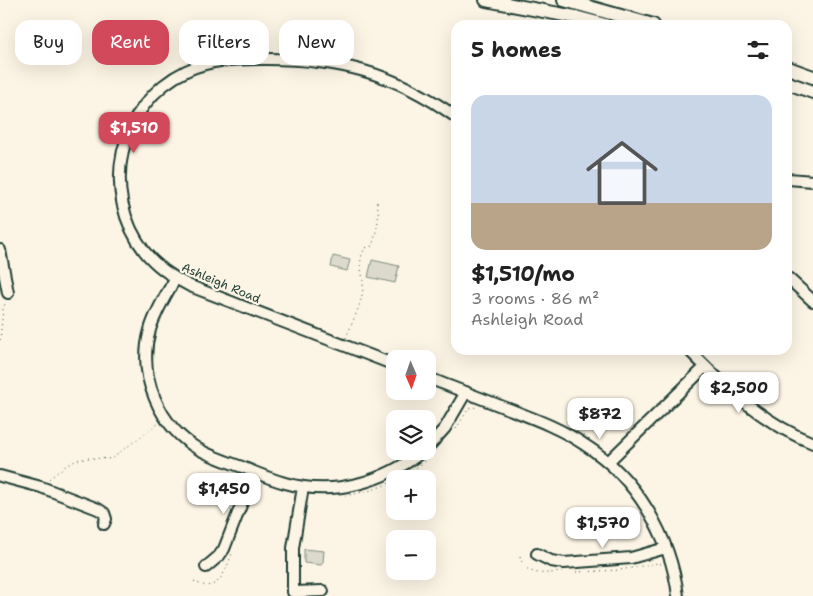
<!DOCTYPE html>
<html lang="en">
<head>
<meta charset="utf-8">
<style>
	:root { --surface:#fff; --page:#f2f2f2; --text:#222; --muted:#767676; --accent:#d1495b }
	body { margin:0; font-family:"Shantell Sans",sans-serif; background:var(--page); color:var(--text); height:100vh; display:flex; flex-direction:column; font-size:19px; white-space:nowrap }
	* { box-sizing:border-box; margin:0 }
	p { font-size:16px; color:var(--muted) }
	.icon { flex:none; width:28px; height:28px; fill:none; stroke:currentColor; stroke-width:2; stroke-linecap:round; stroke-linejoin:round }
	.map { position:relative; flex:1; overflow:hidden }
	.panel { position:absolute; left:451px; top:20px; width:341px; height:335px; display:flex; flex-direction:column; background:var(--surface); border-radius:15px; box-shadow:0 5px 20px #0002 }
	.panel>* { flex:none }
	.hud { position:absolute; left:15px; top:20px; width:361px; height:45px; display:flex; gap:10px }
	.needle { width:32px; rotate:178deg }
	.tools { position:absolute; left:386px; top:350px; display:grid; gap:10px }
	.tools a { display:grid; place-items:center; width:50px; height:50px; border-radius:10px; background:var(--surface); box-shadow:0 5px 20px #0002; font-size:25px }
	.price { position:absolute; translate:-50% -42px; padding:0 11px; border-radius:10px; background:#fff; color:#222; font-size:16px; line-height:32px; filter:drop-shadow(0 1px 2px #0008) }
	.price::after { content:''; position:absolute; left:50%; top:30px; width:15px; height:11px; margin-left:-8px; background:inherit; clip-path:polygon(0 0,100% 0,50% 100%) }
	.price.selected { background:var(--accent); color:#fff }
	ul { padding:0; list-style:none }
	li { display:grid; align-content:center; gap:10px; height:265px; padding:0 20px }
	li span { display:grid; place-items:center; height:155px; border-radius:15px; color:#555 }
	li>.icon { margin-inline-start:auto }
	span .icon { width:90px; height:90px; fill:#fffc; stroke-width:1 }
	li b { font-size:21px }
	h2 { display:flex; justify-content:space-between; align-items:center; height:60px; padding:0 20px; font-size:21px }
	.chip { padding:0 18px; border-radius:15px; background:var(--surface); box-shadow:0 5px 20px #0002; font-size:18px; line-height:45px }
	.chip.selected { background:var(--accent); color:#fff }
	.map>svg:first-child { display:block }
	.green { fill:#dcdacc; stroke:#7e8c80 }
	.lines { fill:none; stroke-linecap:round; stroke-linejoin:round }
	.minor-casing { stroke:#1f3d34; stroke-width:14 }
	.major-casing { stroke:#1f3d34; stroke-width:16 }
	.path { stroke:#1f3d34; stroke-width:1; stroke-dasharray:1 4; stroke-linecap:butt }
	.minor { stroke:#fcf5e5; stroke-width:10 }
	.major { stroke:#fcf5e5; stroke-width:12 }
	.labels { text-anchor:middle; stroke-width:4.5; stroke-linejoin:round; paint-order:stroke }
	.street-label { font-size:12px; fill:#1f3d34; stroke:#fcf5e5 }
</style>
</head>
<body>
<div class="map">
<svg width="813" height="596" viewBox="0 0 813 596">
	<rect width="100%" height="100%" fill="#fcf5e5"/>
	<filter id="ink" filterUnits="userSpaceOnUse"><feTurbulence type="fractalNoise" baseFrequency=".02" numOctaves="2"/><feDisplacementMap in="SourceGraphic" scale="10" xChannelSelector="R" yChannelSelector="G"/><feConvolveMatrix kernelMatrix="1 2 1 2 8 2 1 2 1" color-interpolation-filters="sRGB"/></filter>
	<g filter="url(#ink)">
		<path class="green" d="M333,256L350,260L347,271L331,267Z
			M372,260L399,266L395,283L368,277Z
			M304,549L324,551L323,562L321,565L304,563Z"/>
		<g class="lines">
			<defs>
				<path id="minor" d="M788,179L813,181
					M0,250L8,293
					M788,278L813,301
					M175,279C166,295 155,312 150,330C137,375 159,427 200,450C213,457 228,462 242,467C256,473 270,479 285,483C334,497 384,482 423,451
					M689,350C725,387 764,424 813,443
					M395,365L190,286C172,277 157,267 145,252C99,193 118,104 186,71C209,60 234,59 260,59C336,58 394,72 456,117
					M428,378C455,388 482,399 509,409C535,419 562,429 585,445C636,477 671,537 678,596
					M428,447L445,428L466,392
					M608,462L705,367
					M0,476L41,487L98,509L104,513L106,519L104,524
					M303,487L293,548V592L323,591
					M537,554L551,561L564,563L631,558L666,548
					M206,567L219,556L224,549L254,472"/>
				<path id="major" d="M486,0L575,17L605,25
					M564,0L653,25
					M788,68L813,77
					M788,83L813,92"/>
			</defs>
			<use href="#minor" class="minor-casing"/>
			<use href="#major" class="major-casing"/>
			<path class="path" d="M346,338C352,322 362,304 363,288C364,272 356,264 365,248L372,246C377,230 381,215 376,199
				M0,340L3,309L6,301
				M456,429L469,408L477,407
				M49,479L64,467L77,460L89,458L111,459L159,423
				M400,479L434,455
				M345,496L372,490L395,481
				M520,556C525,578 545,573 562,572
				M576,572L620,570L658,563L661,564
				M194,581C218,596 225,571 232,554"/>
			<use href="#minor" class="minor"/>
			<use href="#major" class="major"/>
		</g>
	</g>
	<g class="labels">
		<g class="street-label">
			<text transform="translate(221 283) rotate(23)" y="4">Ashleigh Road</text>
		</g>
	</g>
</svg>
<div class="tools">
<a><svg class="needle" viewBox="-14 -14 28 28"><path d="M0-13l5 13h-10z" fill="#e53935"/><path d="M0 13l5-13h-10z" fill="#767676"/></svg></a>
<a><svg class="icon" aria-label="layers" viewBox="0 0 24 24"><path d="M12 4l9 5-9 5-9-5zM3 14l9 5 9-5"/></svg></a>
<a>+</a>
<a>−</a>
</div>
<b class="price selected" style="left:134px;top:154px">$1,510</b>
<b class="price" style="left:739px;top:414px">$2,500</b>
<b class="price" style="left:600px;top:440px">$872</b>
<b class="price" style="left:224px;top:515px">$1,450</b>
<b class="price" style="left:603px;top:549px">$1,570</b>
<div class="hud">
<a class="chip">Buy</a>
<a class="chip selected">Rent</a>
<a class="chip">Filters</a>
<a class="chip">New</a>
</div>
<section class="panel">
<h2>5 homes<svg class="icon" aria-label="filters" viewBox="0 0 24 24"><path d="M4 7h16M4 17h16"/><circle cx="9" cy="7" r="2"/><circle cx="15" cy="17" r="2"/></svg></h2>
<ul>
<li><span style="background:linear-gradient(#c9d6e8 70%,#b9a48a 0)"><svg class="icon" aria-label="home" viewBox="0 0 24 24"><path d="M3 11l9-7 9 7M6 9v11h12V9"/></svg></span><div><b>$1,510/mo</b><p>3 rooms · 86 m²</p><p>Ashleigh Road</p></div></li>
</ul>
</section>
</div>
</body>
</html>
